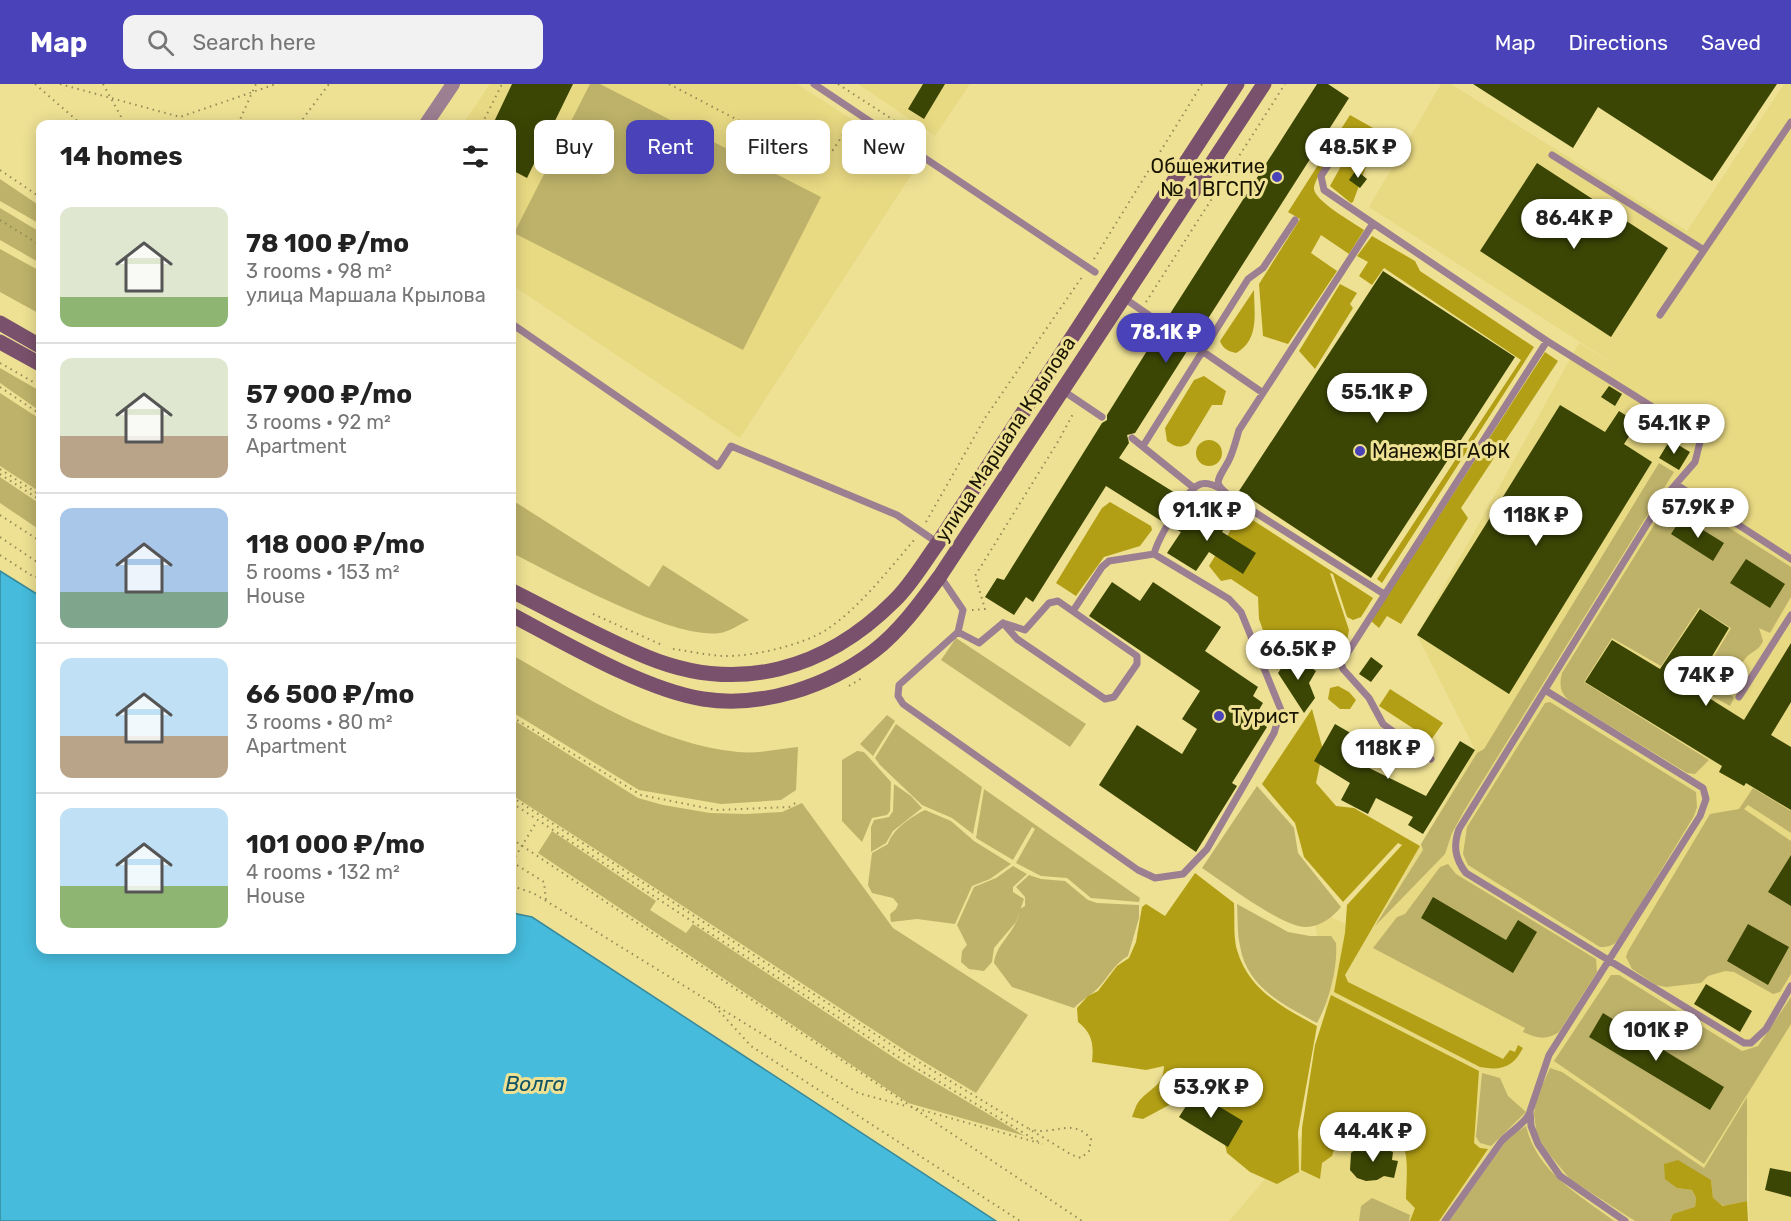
<!DOCTYPE html>
<html lang="en">
<head>
<meta charset="utf-8">
<style>
	:root { --surface:#fff; --page:#f2f2f2; --text:#222; --muted:#767676; --line:#e0e0e0; --accent:#4a42b8 }
	body { margin:0; font-family:Rubik,sans-serif; background:var(--page); color:var(--text); height:100vh; display:flex; flex-direction:column; font-size:22px; white-space:nowrap }
	* { box-sizing:border-box; margin:0 }
	p { font-size:20px; color:var(--muted) }
	.icon { flex:none; width:33px; height:33px; fill:none; stroke:currentColor; stroke-width:2; stroke-linecap:round; stroke-linejoin:round }
	.map { position:relative; flex:1; overflow:hidden }
	.side { position:absolute; left:36px; top:36px; width:480px; height:834px; display:flex; flex-direction:column; background:var(--surface); border-radius:12px; box-shadow:0 3px 15px #0003 }
	.side>* { flex:none }
	.guide { position:absolute; left:534px; top:36px; width:570px; height:54px; display:flex; gap:12px }
	.price { position:absolute; translate:-50% -51px; padding:0 14px; border-radius:21px; background:#fff; color:#222; font-size:20px; line-height:39px; filter:drop-shadow(0 2px 3px #0008) }
	.price::after { content:''; position:absolute; left:50%; top:36px; width:18px; height:14px; margin-left:-9px; background:inherit; clip-path:polygon(0 0,100% 0,50% 100%) }
	.price.active { background:var(--accent); color:#fff }
	ul { padding:0; list-style:none }
	li { display:flex; align-items:center; gap:18px; height:150px; padding:0 24px }
	li+li { border-top:2px solid var(--line) }
	li span { display:grid; place-items:center; flex:none; width:168px; height:120px; border-radius:12px; color:#555 }
	li>.icon { margin-inline-start:auto }
	span .icon { width:72px; height:72px; fill:#fffc; stroke-width:1 }
	li b { font-size:26px }
	h2 { display:flex; justify-content:space-between; align-items:center; height:72px; padding:0 24px; font-size:26px }
	.tag { padding:0 21px; border-radius:12px; background:var(--surface); box-shadow:0 3px 15px #0003; font-size:21px; line-height:54px }
	.tag.active { background:var(--accent); color:#fff }
	header { display:flex; align-items:center; gap:36px; box-sizing:border-box; height:84px; padding:0 30px; background:var(--accent); color:#fff }
	header strong { font-size:28px }
	nav { display:flex; gap:33px; margin-inline-start:auto; font-size:21px }
	.search { width:420px; height:54px; background:var(--page); display:flex; align-items:center; gap:15px; box-sizing:border-box; padding:0 21px; border-radius:12px; color:var(--muted); font-size:22px }
	.map>svg:first-child { display:block }
	.built { fill:#e8d983 }
	.green { fill:#beb26a }
	.forest { fill:#b39f15 }
	.water { fill:#46bbdc; stroke:#38899a; stroke-width:1.5 }
	.building { fill:#3b4605 }
	.lines { fill:none; stroke-linecap:round; stroke-linejoin:round }
	.path { stroke:#948b55; stroke-width:2; stroke-dasharray:1.5 4.5; stroke-linecap:butt }
	.service { stroke:#9c7f91; stroke-width:7 }
	.minor { stroke:#9c7f91; stroke-width:14 }
	.secondary { stroke:#7a516c; stroke-width:15 }
	.poi-dot { fill:#4a42b8; stroke:#eee194; stroke-width:2 }
	.labels { text-anchor:middle; stroke-width:6; stroke-linejoin:round; paint-order:stroke }
	.poi-label { font-size:20px; fill:#191500; stroke:#eee194; text-anchor:start }
	.street-label { font-size:20px; fill:#191500; stroke:#eee194 }
	.water-label { font-size:21px; font-style:italic; fill:#105364; stroke:#eee194 }
</style>
</head>
<body>
<header>
<strong>Map</strong>
<div class="search"><svg class="icon" aria-label="search" viewBox="0 0 24 24"><circle cx="10" cy="10" r="6"/><path d="M15 15l6 6"/></svg>Search here</div>
<nav><a>Map</a><a>Directions</a><a>Saved</a></nav>
</header>
<div class="map">
<svg width="1791" height="1137" viewBox="0 0 1791 1137">
	<rect width="100%" height="100%" fill="#eee194"/>
	<path class="built" d="M490,0H797L919,79L740,354L512,201V40H463Z
		M858,0H970L935,52Z
		M1441,0H1451L1687,147L1784,0H1791V1137H1749L1747,1037L1700,1137H1229L1335,1013L1314,825L1369,851L1475,666L1417,551L1579,259L1619,283L1369,123Z"/>
	<path class="green" d="M590,0H600L821,113L743,266L514,149Z
		M0,95L40,122V140L0,117Z
		M0,124L40,148V179L0,156Z
		M0,165L40,187V230L0,208Z
		M0,284L40,307V327L0,299Z
		M0,309L40,335V408L0,382Z
		M1659,379L1674,388L1464,727L1452,749L1445,770L1375,842L1423,766L1421,760L1477,669L1484,665Z
		M0,393L40,420V446L0,419Z
		M1680,413L1791,483V513L1770,549L1759,544L1763,557C1759,567 1751,567 1745,575C1737,585 1732,594 1722,602L1734,614L1730,622L1696,603L1731,544L1699,524L1661,582L1612,554L1584,598L1709,676L1695,690L1687,689L1571,618C1560,610 1559,601 1562,589L1669,417Z
		M512,416L649,503L663,481L749,536C740,540 729,548 720,549C673,556 556,491 512,469Z
		M956,554L1086,640L1070,663L941,576Z
		M512,571C582,611 656,660 738,668C757,670 779,665 798,663L796,706L781,716L721,720L639,706L512,628Z
		M1550,618L1696,708L1697,723L1694,732L1621,852C1615,861 1610,863 1600,863L1468,781L1463,770L1467,743L1545,619Z
		M887,631L895,637L873,672L860,660Z
		M512,635L638,714L663,721L710,729L746,730L782,728L802,719L893,844L1028,931L976,1009L906,967L512,711Z
		M896,640L982,703L973,750L952,734L922,721L880,681L875,674Z
		M857,667L864,668L891,698L890,727L887,731L872,734L862,758L842,737V676Z
		M894,700L911,712L922,724L893,747L886,759L871,768V743L874,736L889,733L893,727Z
		M1257,702L1289,738L1294,744L1298,769L1341,823C1333,833 1320,843 1306,843C1280,842 1225,799 1202,784Z
		M1753,704L1791,727V749L1748,721L1744,725L1791,757V890L1780,908L1773,910L1734,888L1725,887L1708,892L1701,899L1666,903L1656,901L1632,885L1626,873L1628,867L1710,730L1739,725Z
		M984,705L1140,814L1139,818L1091,814L1067,794L1041,792L1016,779L1035,745L1032,743L1013,776L976,754Z
		M925,726L951,737L974,757L1011,780L990,795L972,802L955,840L917,835L891,838L890,830L896,825L898,820L893,814L872,809L868,801L872,769L888,760C892,746 912,732 925,726Z
		M552,747L656,817L650,826L686,849L693,840L899,977L1025,1052L908,1019L538,769Z
		M1448,780L1456,790L1596,875L1597,888L1559,948C1545,957 1537,954 1523,948L1525,944L1373,864L1397,833L1405,830L1440,783Z
		M1013,782L1027,790L1013,803V808L1024,815L1016,838L994,864L992,878L984,887L969,885L961,878L962,867L967,861L957,841L974,803L996,794Z
		M1029,791L1041,795L1065,797L1088,816L1097,819L1139,821V834L1128,872C1114,880 1109,892 1099,903C1092,911 1081,916 1074,924L1012,903L994,879C997,857 1016,850 1020,825L1025,822V813L1016,803Z
		M1237,820L1288,848L1310,852H1331L1336,859C1338,883 1329,918 1317,939C1284,921 1247,904 1240,862C1237,849 1238,834 1237,820Z
		M1611,891H1619L1742,967L1758,962L1791,913V940L1704,1080L1554,977Z
		M1550,984L1562,988L1704,1084L1747,1013V1117L1724,1122L1713,1115L1711,1096L1677,1104L1692,1106L1696,1114L1695,1125L1673,1130L1670,1137H1635L1570,1095L1550,1071L1537,1052L1534,1030L1536,1015Z
		M1482,989L1500,994L1508,1012L1526,1028L1491,1062L1480,1059L1476,1053Z
		M1526,1042C1537,1088 1578,1110 1614,1137H1449L1509,1053Z
		M1372,1114L1410,1131L1409,1137H1359L1361,1122Z"/>
	<path class="forest" d="M1350,31L1382,49L1367,80L1353,118L1351,119L1330,102L1345,75L1335,67C1329,76 1315,94 1314,104C1313,116 1354,139 1364,146L1349,170L1321,151L1311,169L1337,187L1288,260L1263,252L1259,200L1300,135L1288,128Z
		M1372,152L1415,177L1420,187L1534,263L1382,499L1377,495L1521,276L1384,184L1372,201L1359,192L1368,178L1357,172Z
		M1340,200L1357,209L1350,220L1353,224L1315,285L1299,267Z
		M1254,206C1254,229 1260,256 1236,269C1228,267 1223,265 1220,257Z
		M1545,268L1558,277L1461,424L1468,434L1401,540L1387,532L1379,544L1371,537Z
		M1204,292L1226,307L1222,321H1212L1189,359C1180,365 1175,363 1167,357L1165,344L1194,296Z
		M1196 369a13 13 0 1 1 26 0a13 13 0 1 1-26 0Z
		M1110,418L1151,442L1152,446L1140,462L1104,473L1076,512L1056,499L1102,424Z
		M1239,432L1251,435L1373,514L1361,533L1353,536L1347,533L1333,490L1330,489L1349,546L1347,557L1339,565L1316,554L1302,574L1289,567L1277,586L1259,535L1258,513L1231,495L1221,497L1209,482Z
		M1338,602L1349,608L1356,616L1350,625H1340L1328,615L1330,604Z
		M1390,605L1443,639L1431,656L1379,622Z
		M1312,625L1323,666L1316,699L1336,722L1354,724L1420,762L1345,891L1348,898L1503,975L1510,966L1515,968L1518,961L1523,964C1513,983 1502,987 1480,983L1334,908L1345,849L1347,821L1402,761L1398,759L1343,818L1304,773L1295,739L1262,700Z
		M1195,789L1234,819C1235,834 1233,852 1237,866C1249,907 1283,923 1317,942L1298,1048L1299,1088L1277,1100L1250,1088L1227,1069C1222,1044 1210,1022 1186,1012L1143,1035L1132,1033C1134,1028 1136,1020 1140,1016C1153,1002 1163,1002 1164,982L1146,986L1092,978C1094,960 1092,949 1078,938L1077,924L1088,912L1098,907L1117,882L1129,874L1136,858L1142,823L1146,820L1165,832Z
		M1331,911L1479,987L1474,1059L1480,1064L1488,1065L1439,1137H1410L1415,1124L1406,1115C1406,1102 1408,1086 1406,1072C1401,1042 1360,1039 1339,1049L1332,1072L1322,1079L1320,1095L1301,1086L1302,1044L1315,961Z
		M1678,1076L1711,1096L1713,1114L1723,1122L1747,1117L1748,1137H1670L1673,1130L1695,1123L1696,1114L1692,1106L1677,1104L1665,1095L1664,1080Z"/>
	<path class="water" d="M0,487L40,512V866H512V829L532,833L996,1137H0Z"/>
	<path class="building" d="M512,0H573L527,94L512,86V40H493Z
		M923,0H945L924,35L908,25Z
		M1317,0H1328L1349,14L1195,255L1187,257L1189,264L1135,349L1127,351L1129,359L1119,374L1180,412L1163,438L1106,402L1033,518L1026,513L1014,531L985,513L997,494L1004,496L1102,339L1107,336V331L1160,246L1168,244L1166,236Z
		M1473,0H1777L1712,97L1598,23L1573,64Z
		M1369,45L1382,51L1374,66L1362,60Z
		M1537,79L1668,164L1611,253L1480,167Z
		M1356,86L1367,95L1360,104L1349,96Z
		M1383,187L1515,273L1371,494L1239,407Z
		M1609,302L1622,310L1615,322L1601,313Z
		M1560,321L1605,348L1619,327L1638,339L1624,360L1652,378L1509,610L1417,551Z
		M1670,356L1690,368L1679,386L1659,374Z
		M1189,418L1226,442L1222,448L1256,469L1243,490L1209,468L1196,487L1167,469L1181,448L1173,444Z
		M1682,433L1724,459L1713,477L1671,450Z
		M1746,475L1785,500L1770,524L1730,499Z
		M1112,498L1140,517L1153,498L1221,543L1205,567L1258,603L1253,612L1263,619L1254,634L1267,643L1232,699L1237,702L1196,768L1099,701L1137,641L1182,670L1197,645L1182,635L1200,607L1089,532Z
		M1700,525L1729,544L1693,604L1744,636L1791,559V618L1771,651L1791,663V726L1746,699L1744,702L1719,688L1722,682L1585,598L1612,556L1660,585Z
		M1291,569L1316,587L1309,599L1315,614L1304,629L1278,589Z
		M1371,573L1383,582L1371,598L1359,590Z
		M1335,640L1361,655L1349,674L1426,712L1460,657L1475,666L1423,750L1408,741L1413,733L1376,714L1368,730L1341,716L1350,699L1314,677Z
		M1791,771V822L1768,808Z
		M1433,813L1506,856L1518,836L1537,848L1513,889L1421,834Z
		M1748,840L1789,863L1768,901L1727,877Z
		M1706,900L1752,927L1740,948L1694,920Z
		M1603,929L1724,1003L1710,1026L1589,953Z
		M1195,1008L1243,1037L1228,1063L1179,1033Z
		M1369,1059L1393,1068L1392,1076L1398,1077L1394,1094L1384,1092L1377,1096L1366,1097L1357,1094L1350,1086L1351,1069L1361,1061Z
		M1770,1084L1791,1088V1113L1765,1106Z"/>
	<g class="lines">
		<path class="path" d="M35,0L81,40
			M60,0L180,33L276,0
			M103,0L125,40
			M669,0L791,64L814,70L833,66L851,38
			M838,0L898,39
			M238,40L256,0
			M299,40L329,0
			M482,40L502,0
			M0,86L40,113
			M0,136L40,161
			M1094,175L1202,0
			M1146,218L1285,0
			M1119,249L1134,234
			M0,279L40,302
			M0,303L40,330
			M0,385L40,411
			M0,390L40,416
			M0,431L40,457
			M926,438L985,334L1082,193
			M0,453L40,480
			M0,471L34,493H40
			M972,526L985,525L975,492L1059,356L1074,328
			M593,530L662,561
			M673,565C689,567 706,571 723,572C751,573 805,561 829,544C862,521 889,485 915,455
			M849,602L862,594
			M512,633L641,711L716,726L789,723L797,718
			M512,713L904,969L1072,1071L1081,1074L1089,1067L1091,1055C1071,1032 1055,1053 1029,1045
			M512,719L900,974L1042,1060
			M512,755L1082,1137
			M512,778L544,798L546,817
			M512,778L537,737
			M512,802L533,809L561,826L858,1009L906,1022
			M711,918L751,962L1020,1137
			M911,1023L1039,1059"/>
		<path class="service" d="M814,0L1095,188
			M1336,69L1321,92L1324,106L1547,257L1691,347L1700,358L1695,378L1662,416L1459,745C1453,762 1455,775 1466,789L1744,959H1751L1766,945L1791,902
			M1552,71L1704,166
			M1372,141L1239,346C1236,356 1233,369 1228,378C1216,399 1212,399 1234,415L1384,510
			M1124,214L1163,241
			M1660,231L1791,38
			M512,240L718,382L731,362L897,431L938,459
			M1192,260L1263,309
			M1062,306L1102,333
			M1132,354L1194,404
			M1143,362L1248,195L1263,184L1295,136
			M1677,401L1791,475
			M1154,470C1158,455 1187,403 1201,400C1207,398 1214,401 1220,404
			M940,492L963,526L958,548L899,601L898,612L903,620L1138,786L1155,794L1183,790L1207,765L1274,649L1281,626L1241,528L1229,515L1154,470L1109,477L1102,483L1073,527
			M958,548L979,559L1003,539L1025,546L1049,519L1058,517L1137,572V580L1114,613L1105,615L1017,555L1003,539
			M1545,606L1703,704L1706,715L1700,732L1549,971L1530,1027L1531,1042L1538,1060L1560,1092L1625,1137
			M1739,613L1791,531
			M1431,675L1383,640L1369,614L1343,585L1341,579L1547,257
			M1445,1137L1501,1058C1509,1048 1524,1041 1529,1030"/>
		<path class="minor" d="M426,40L453,0"/>
		<path class="secondary" d="M0,239L40,262
			M0,258L40,280
			M512,507C556,529 601,554 647,573C739,611 826,585 894,517C911,501 924,478 938,459L1237,0
			M512,531C565,559 645,606 703,615C762,624 827,603 874,567C900,547 921,518 940,492L1264,0"/>
	</g>
	<g class="poi-dot">
		<circle cx="1277" cy="93" r="6"/>
		<circle cx="1360" cy="367" r="6"/>
		<circle cx="1219" cy="632" r="6"/>
	</g>
	<g class="labels">
		<g class="poi-label">
			<text x="1265" y="89" text-anchor="end">Общежитие<tspan x="1265" dy="23">№ 1 ВГСПУ</tspan></text>
			<text x="1372" y="374">Манеж ВГАФК</text>
			<text x="1231" y="639">Турист</text>
		</g>
		<g class="street-label">
			<text transform="translate(1005 355) rotate(-57)" y="7">улица Маршала Крылова</text>
		</g>
		<g class="water-label">
			<text x="535" y="1007">Волга</text>
		</g>
	</g>
</svg>
<b class="price" style="left:1358px;top:95px">48.5K ₽</b>
<b class="price" style="left:1574px;top:166px">86.4K ₽</b>
<b class="price active" style="left:1166px;top:280px">78.1K ₽</b>
<b class="price" style="left:1377px;top:340px">55.1K ₽</b>
<b class="price" style="left:1674px;top:371px">54.1K ₽</b>
<b class="price" style="left:1698px;top:455px">57.9K ₽</b>
<b class="price" style="left:1207px;top:458px">91.1K ₽</b>
<b class="price" style="left:1536px;top:463px">118K ₽</b>
<b class="price" style="left:1298px;top:597px">66.5K ₽</b>
<b class="price" style="left:1706px;top:623px">74K ₽</b>
<b class="price" style="left:1388px;top:696px">118K ₽</b>
<b class="price" style="left:1656px;top:978px">101K ₽</b>
<b class="price" style="left:1211px;top:1035px">53.9K ₽</b>
<b class="price" style="left:1373px;top:1079px">44.4K ₽</b>
<div class="guide">
<a class="tag">Buy</a>
<a class="tag active">Rent</a>
<a class="tag">Filters</a>
<a class="tag">New</a>
</div>
<section class="side">
<h2>14 homes<svg class="icon" aria-label="filters" viewBox="0 0 24 24"><path d="M4 7h16M4 17h16"/><circle cx="9" cy="7" r="2"/><circle cx="15" cy="17" r="2"/></svg></h2>
<ul>
<li><span style="background:linear-gradient(#dfe7d0 75%,#8fb573 0)"><svg class="icon" aria-label="home" viewBox="0 0 24 24"><path d="M3 11l9-7 9 7M6 9v11h12V9"/></svg></span><div><b>78 100 ₽/mo</b><p>3 rooms · 98 m²</p><p>улица Маршала Крылова</p></div></li>
<li><span style="background:linear-gradient(#dfe7d0 65%,#b9a48a 0)"><svg class="icon" aria-label="home" viewBox="0 0 24 24"><path d="M3 11l9-7 9 7M6 9v11h12V9"/></svg></span><div><b>57 900 ₽/mo</b><p>3 rooms · 92 m²</p><p>Apartment</p></div></li>
<li><span style="background:linear-gradient(#a9c7e8 70%,#7fa58c 0)"><svg class="icon" aria-label="home" viewBox="0 0 24 24"><path d="M3 11l9-7 9 7M6 9v11h12V9"/></svg></span><div><b>118 000 ₽/mo</b><p>5 rooms · 153 m²</p><p>House</p></div></li>
<li><span style="background:linear-gradient(#bfe0f5 65%,#b9a48a 0)"><svg class="icon" aria-label="home" viewBox="0 0 24 24"><path d="M3 11l9-7 9 7M6 9v11h12V9"/></svg></span><div><b>66 500 ₽/mo</b><p>3 rooms · 80 m²</p><p>Apartment</p></div></li>
<li><span style="background:linear-gradient(#bfe0f5 65%,#8fb573 0)"><svg class="icon" aria-label="home" viewBox="0 0 24 24"><path d="M3 11l9-7 9 7M6 9v11h12V9"/></svg></span><div><b>101 000 ₽/mo</b><p>4 rooms · 132 m²</p><p>House</p></div></li>
</ul>
</section>
</div>
</body>
</html>
